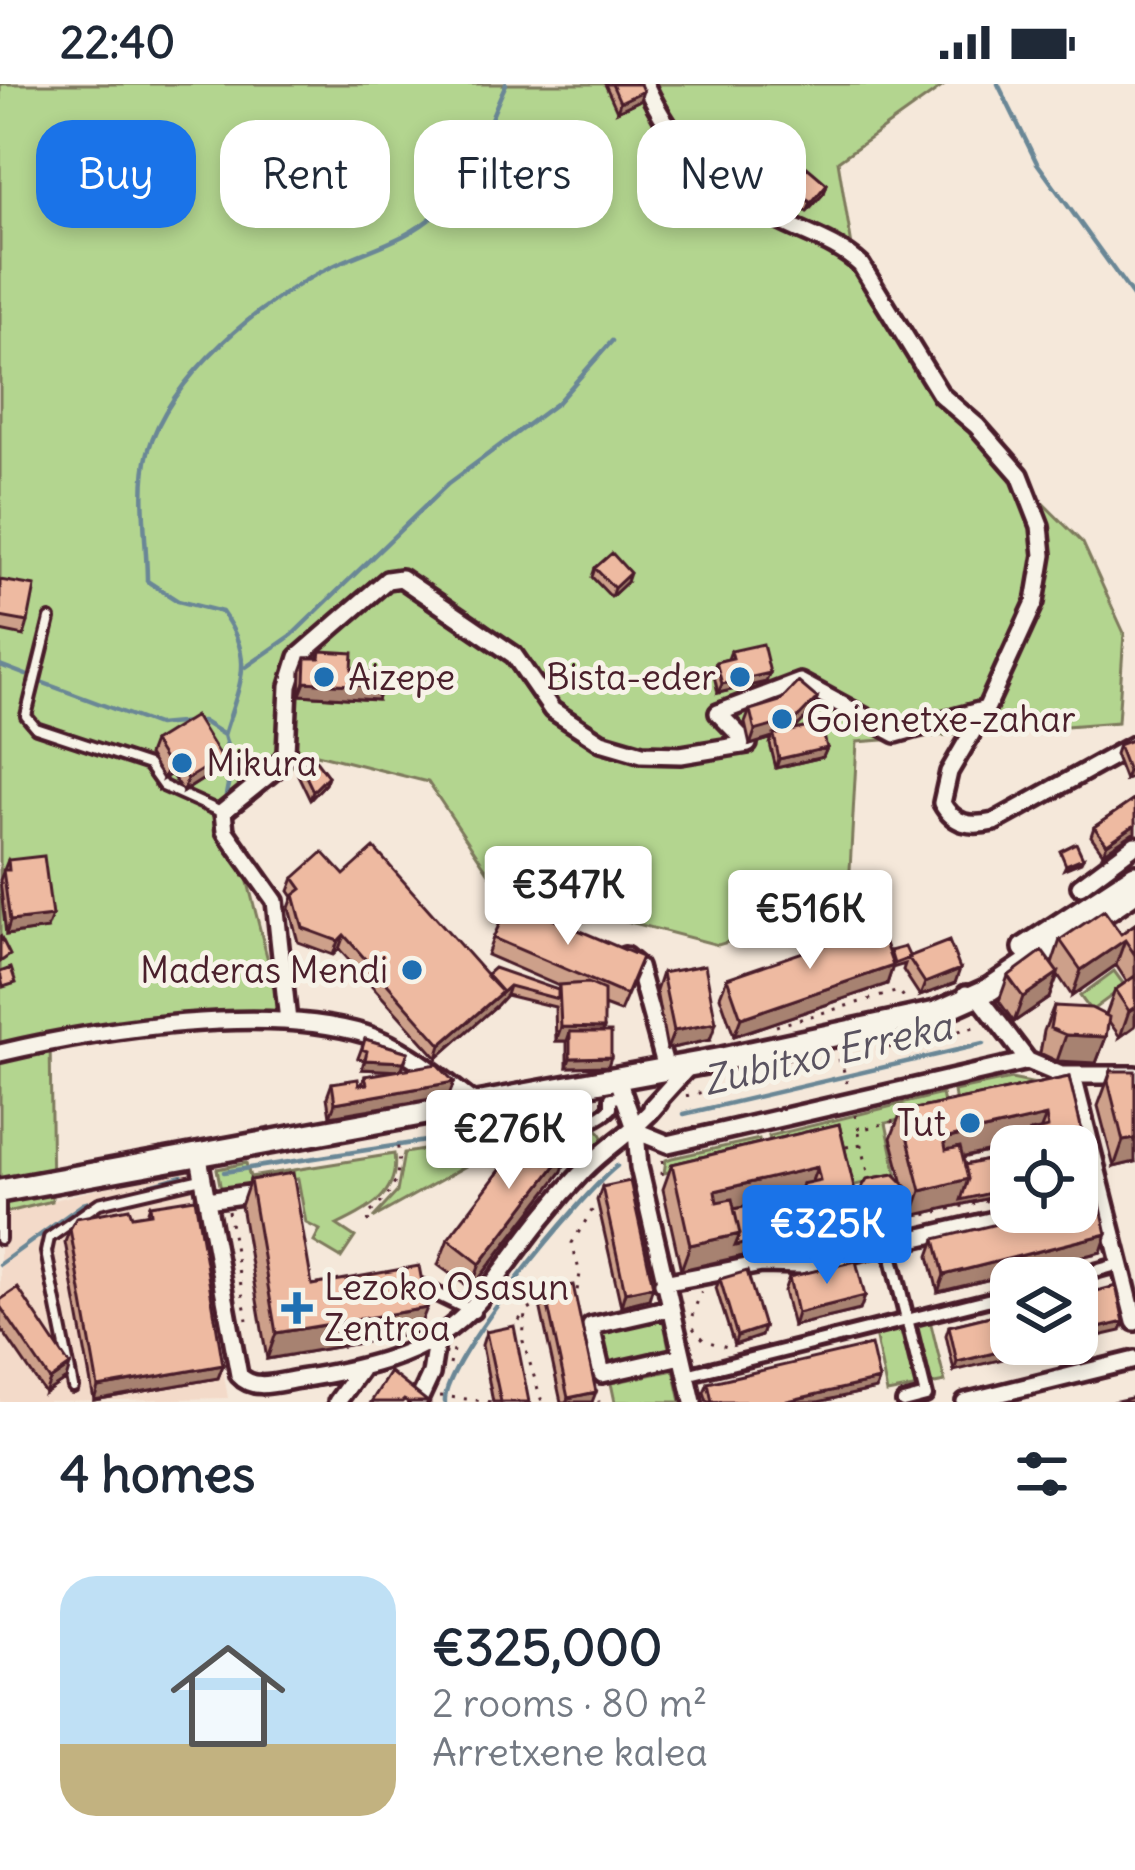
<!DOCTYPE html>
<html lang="en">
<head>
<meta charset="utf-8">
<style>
	:root { --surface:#fff; --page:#f2f2f3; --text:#1f2937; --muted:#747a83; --accent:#1a73e8 }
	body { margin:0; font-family:Delius,sans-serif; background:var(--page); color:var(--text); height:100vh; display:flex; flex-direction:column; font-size:45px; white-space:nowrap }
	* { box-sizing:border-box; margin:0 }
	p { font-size:39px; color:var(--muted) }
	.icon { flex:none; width:66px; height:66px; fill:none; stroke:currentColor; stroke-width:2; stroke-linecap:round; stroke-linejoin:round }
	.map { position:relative; height:1318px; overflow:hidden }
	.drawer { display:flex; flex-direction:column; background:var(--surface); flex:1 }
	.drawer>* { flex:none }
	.guide { position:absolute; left:36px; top:36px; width:1065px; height:108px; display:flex; gap:24px }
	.controls { position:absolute; left:990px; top:1041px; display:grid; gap:24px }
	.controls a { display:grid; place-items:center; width:108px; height:108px; border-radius:24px; background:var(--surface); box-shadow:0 6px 18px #0003; font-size:60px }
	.price { position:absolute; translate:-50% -102px; padding:0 27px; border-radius:12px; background:#fff; color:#222; font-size:39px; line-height:78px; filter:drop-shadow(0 3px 6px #0008) }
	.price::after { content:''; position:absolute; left:50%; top:72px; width:36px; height:27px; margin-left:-18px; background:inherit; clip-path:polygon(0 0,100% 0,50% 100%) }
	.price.on { background:var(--accent); color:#fff }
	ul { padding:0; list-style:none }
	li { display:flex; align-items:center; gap:36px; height:300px; padding:0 60px }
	li span { display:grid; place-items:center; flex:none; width:336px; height:240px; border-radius:36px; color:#555 }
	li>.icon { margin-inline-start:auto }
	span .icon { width:144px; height:144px; fill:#fffc; stroke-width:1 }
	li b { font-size:51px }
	h2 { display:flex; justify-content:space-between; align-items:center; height:144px; padding:0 60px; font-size:51px }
	.pill { padding:0 42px; border-radius:36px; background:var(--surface); box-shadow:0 6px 18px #0003; font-size:42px; line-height:108px }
	.pill.on { background:var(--accent); color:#fff }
	.status { display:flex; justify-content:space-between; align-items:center; height:84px; padding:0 60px; background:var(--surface); direction:ltr }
	.status svg { height:33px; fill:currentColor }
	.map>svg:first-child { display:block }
	.built { fill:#f3dac9 }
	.green { fill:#b3d58f; stroke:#7e7a5d; stroke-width:3 }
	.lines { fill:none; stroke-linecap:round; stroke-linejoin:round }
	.stream { stroke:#6a8796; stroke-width:4.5 }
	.service-casing { stroke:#4a1f2b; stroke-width:16 }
	.pedestrian-casing { stroke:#4a1f2b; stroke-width:20 }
	.minor-casing { stroke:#4a1f2b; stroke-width:24 }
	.secondary-casing { stroke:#4a1f2b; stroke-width:30 }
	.path { stroke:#4a1f2b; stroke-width:3; stroke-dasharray:3 9; stroke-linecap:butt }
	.service { stroke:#f7f3e8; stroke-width:8 }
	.pedestrian { stroke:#f7f3e8; stroke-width:10 }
	.minor { stroke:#f7f3e8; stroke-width:15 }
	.secondary { stroke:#f7f3e8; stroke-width:21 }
	.wall { fill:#cda08a; stroke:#4a1f2b; stroke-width:3 }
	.shaded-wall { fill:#a78271; stroke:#4a1f2b; stroke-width:3 }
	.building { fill:#eebaa1; stroke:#4a1f2b; stroke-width:3 }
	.poi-dot { fill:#1f6fb2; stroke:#f7f3e8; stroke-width:4.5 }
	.labels { text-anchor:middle; stroke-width:10; stroke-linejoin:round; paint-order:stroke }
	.poi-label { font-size:36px; fill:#4a1f2b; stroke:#f7f3e8; text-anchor:start }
	.water-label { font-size:39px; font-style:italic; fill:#5a5360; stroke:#f7f3e8 }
</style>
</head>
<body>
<div class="status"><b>22:40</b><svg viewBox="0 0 49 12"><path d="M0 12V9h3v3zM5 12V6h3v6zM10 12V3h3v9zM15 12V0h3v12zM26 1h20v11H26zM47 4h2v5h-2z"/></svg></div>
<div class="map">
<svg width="1135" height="1318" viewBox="0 0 1135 1318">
	<rect width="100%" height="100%" fill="#f5e8da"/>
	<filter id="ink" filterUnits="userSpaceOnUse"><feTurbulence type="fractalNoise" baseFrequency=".00833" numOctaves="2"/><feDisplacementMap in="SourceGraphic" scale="24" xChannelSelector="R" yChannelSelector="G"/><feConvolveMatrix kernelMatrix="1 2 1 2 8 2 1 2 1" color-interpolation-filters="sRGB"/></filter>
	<g filter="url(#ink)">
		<path class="built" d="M187,1082L228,1314L0,1318V1130Z"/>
		<path class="green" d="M0,0H946L838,77L854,175L953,330L1083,459L1124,549L1118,638L857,658L848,822L718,861L499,804L428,698L309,668L231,732L284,939L50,953L52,1117L0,1130Z
			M1114,887L1125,902L1091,927L1080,912Z
			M1011,995L1036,1000L956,1021L954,1007Z
			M942,1010L945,1024L886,1039L897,1092L846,1103L772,1064L769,1052Z
			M572 1059a16 16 0 1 1 32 0a16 16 0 1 1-32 0Z
			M523,1050L373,1134L397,1108L404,1069Z
			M759,1055L761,1066L664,1089L666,1076L672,1074Z
			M394,1070C400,1110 369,1126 337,1141L355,1153L341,1174L314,1158L320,1146L306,1139L298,1095L221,1106L217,1085L246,1079L250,1093Z
			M662,1228L670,1270L605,1285L595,1244Z
			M929,1232L945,1298L887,1309L874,1245Z
			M674,1286L681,1318H615L611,1299Z"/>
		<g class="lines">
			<path class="stream" d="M998,0L1037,79L1135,215
				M0,581L26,591
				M246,583L292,551L448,400L557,319L612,257
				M41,598L157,641L202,637L224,651L232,680L226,711
				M224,651C240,598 256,576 222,528L178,517L147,497C147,458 138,406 148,368C169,293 263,215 331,183C368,165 406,157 437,129C472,98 486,41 506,0
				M684,1030L983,960
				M224,1088L555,1037
				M0,1180L83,1120L182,1092
				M445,1318C441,1280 582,1109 617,1082"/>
			<defs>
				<path id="service" d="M50,535L26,632L36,644L148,681L163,702L221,728
					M0,1155V1108
					M73,1303L46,1168L49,1154L99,1119L201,1095"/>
				<path id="pedestrian" d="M552,1054L568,1053C580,1038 598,1038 611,1024V1014L623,1013
					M893,1178L926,1312L903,1318
					M1070,1194L1120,1180
					M418,1201L474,1228
					M686,1291L1011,1210"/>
				<path id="minor" d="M645,0C674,64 710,97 771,132C801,149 835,157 861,181L941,311L977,342L1020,391L1040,442L1043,471L1035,518L986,625L949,688L942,719C954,741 971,743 994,738L1135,660
					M1080,802L1135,761
					M625,872L638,883L666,984
					M966,910L979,913L1028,977
					M288,937L275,817L225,747L223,728L276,685L286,669L289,602L298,573L387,496L401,494L514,571L552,626L601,658L642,670L681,671L748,660L718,629L800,598L896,650L986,625
					M0,969C101,945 266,920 365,950C408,964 439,993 474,1019
					M1073,992L1135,1238
					M617,993L636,1047L639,1083L693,1318
					M652,1023L691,980
					M636,1047L668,1060L1028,977L1061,991H1135
					M198,1068L239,1291C254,1308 278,1298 299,1295C493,1266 467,1209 584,1086C608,1061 637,1046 659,1018
					M207,1116L263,1108
					M1077,1116L1089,1111L1098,1094
					M663,1199L762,1180L802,1181L1028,1128
					M670,1224L591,1242L602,1290L682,1272
					M337,1318L360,1286
					M418,1318L431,1290L436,1258
					M965,1318L1135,1276"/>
				<path id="secondary" d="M1025,864L1135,792
					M0,1107L722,975L936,929L990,905L1135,807"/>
			</defs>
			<use href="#service" class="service-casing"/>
			<use href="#pedestrian" class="pedestrian-casing"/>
			<use href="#minor" class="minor-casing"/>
			<use href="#secondary" class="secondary-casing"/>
			<path class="path" d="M776,942L899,907L907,917
				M842,975L979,942
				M686,1012L841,976L847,1000
				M855,1031L859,1046L899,1036
				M859,1048L870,1097
				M846,1063L862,1060
				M663,1076L662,1091L667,1090
				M228,1127L247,1236
				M369,1138L367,1131C395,1110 402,1091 397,1057
				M785,1163L1011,1111
				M542,1218L525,1228L523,1257L542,1318
				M575,1218L580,1190L572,1159L601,1112
				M692,1232L701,1208
				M693,1244L705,1257L731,1264
				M512,1246L525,1228
				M450,1281L454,1261
				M596,1305L599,1318
				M440,1312L493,1318L482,1259"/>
			<use href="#service" class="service"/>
			<use href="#pedestrian" class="pedestrian"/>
			<use href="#minor" class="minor"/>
			<use href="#secondary" class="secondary"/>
		</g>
		<path class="wall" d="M605,0H640V16L617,27Z
			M802,78L799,87L772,117L763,109L766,100Z
			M827,100L824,109L807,128L789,113L792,104Z
			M595,484L627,498L611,513L592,493Z
			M0,496L28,538L24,552L0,547Z
			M321,567L352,585L377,616L300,611L301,587L306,574H318Z
			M731,567L766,598L718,609L713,587L716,578L728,575Z
			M750,626L812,627L794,646L827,664L823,673L776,684L770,660L772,654L750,661L745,639Z
			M1135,655V692L1125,696L1115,670L1118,661Z
			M153,658L221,674L216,687L183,708L171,690L163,695L148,671Z
			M301,682L328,692L325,700L310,716L298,691Z
			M1135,715L1103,769L1091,752L1094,743Z
			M8,776L47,845L6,851L0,796Z
			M344,791L486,891L558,906L559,902L487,871L493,854L636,891L620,928L604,922L603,948L608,982L567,983V957H556L555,923L506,911L497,921L437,974L339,865L333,871L298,858L289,824L293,813L289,807L294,794Z
			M1135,840V942L1120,953L1108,936L1106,953L1096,979L1057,977L1040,969L1044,947L1054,922L1106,931L1115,906L1127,898L1116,881L1072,912L1058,891L1049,914L1014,938L999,917L1008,892L1052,880L1060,856L1121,850Z
			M890,867L909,872L955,899L920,912L903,886L905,880L892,884L887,900L734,952L720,912L727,894L889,870Z
			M662,889L710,956L667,965L656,907Z
			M365,955L408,968L402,986L449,1012L330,1032L327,1013L332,999L362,1000L365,992L397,987L362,985L364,976L358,974Z
			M1111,987L1135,1078L1114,1083L1098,1022Z
			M1069,993L1087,1068L1077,1093V1062H1025L1026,1059L1011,1062L963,1074L965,1081L1011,1071V1109L912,1132L910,1124L907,1132L854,1145L852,1137L849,1146L681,1186L663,1105L672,1080L839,1040L856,1113L867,1095L894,1090L903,1100L891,1054L901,1028Z
			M562,1087L471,1205L438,1181L448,1155Z
			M250,1096L312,1201L417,1249L267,1275L241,1122Z
			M602,1103L649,1215L621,1222L597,1116Z
			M150,1121L223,1281L218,1294L94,1316L65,1158L70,1145L147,1130Z
			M935,1155L1101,1168L938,1208L929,1172Z
			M789,1193L865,1212L860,1226L793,1242L784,1207Z
			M720,1195L764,1243L761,1252L734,1261L716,1204Z
			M545,1208L592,1318H561L540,1221Z
			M0,1216L66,1295L45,1309L0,1243Z
			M1011,1227L954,1287L946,1251L949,1242Z
			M486,1248L529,1318H493L482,1261Z
			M879,1296L876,1305L818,1318H707L704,1308L708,1299Z"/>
		<path class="shaded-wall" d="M643,7L640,16L617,27L620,18Z
			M802,78L799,87L772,117L775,108Z
			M827,100L824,109L807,128L811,119Z
			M630,489L627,498L611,513L614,504Z
			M770,589L766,598L718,609L722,600Z
			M305,598L382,603L377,616L300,611Z
			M817,614L812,627L792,648L750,661L755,647Z
			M827,664L823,673L776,684L779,675Z
			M221,674L216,687L183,708L187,695Z
			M176,677L171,690L163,695L168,682Z
			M1135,684V692L1125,696L1128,687Z
			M328,692L325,700L310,716L313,707Z
			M1135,741V748L1103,769L1107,760Z
			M1083,774L1081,778L1064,785L1066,781Z
			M52,832L47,845L6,851L10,837Z
			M344,851L339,865L333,871L338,857Z
			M1125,856L1116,881L1072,912L1081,886Z
			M893,882L887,900L734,952L741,934Z
			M960,885L955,899L920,912L925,899Z
			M1058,889L1049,914L1014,938L1023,913Z
			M509,902L506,911L497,921L437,974L441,961Z
			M1135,923V942L1120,953L1129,927Z
			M716,939L710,956L667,965L674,947Z
			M561,943L604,944L600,957L570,948L567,957H556Z
			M1066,951L1106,953L1096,979L1057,977Z
			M611,973L608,982L567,983L570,974Z
			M365,976L404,978L401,987L362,985Z
			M454,998L449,1012L330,1032L335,1019Z
			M1046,1032L1036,1057L1030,1048L1026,1059L934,1080L944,1055Z
			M1135,1055V1078L1114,1083L1123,1057Z
			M571,1061L562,1087L471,1205L480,1180Z
			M1087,1068L1077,1093V1070Z
			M817,1083L808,1108L802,1100L798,1111L706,1132L715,1107Z
			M968,1095L1011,1104V1109L912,1132L921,1107Z
			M912,1118L907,1132L854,1145L858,1132Z
			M858,1120L849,1146L800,1159L809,1133Z
			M805,1145L800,1159L681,1186L690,1161L740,1150Z
			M1107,1150L1101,1168L938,1208L944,1191Z
			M653,1202L649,1215L621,1222L625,1208Z
			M865,1212L860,1226L793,1242L797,1229Z
			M427,1224L417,1249L267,1275L276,1249Z
			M1124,1238L1121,1247L1077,1257V1249Z
			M764,1243L761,1252L734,1261L737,1252Z
			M1031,1260H1065L954,1287L957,1278Z
			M223,1281L218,1294L94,1316L98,1303Z
			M70,1282L66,1295L45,1309L50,1296Z
			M879,1296L876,1305L818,1318H783Z
			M596,1308L592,1318H566L568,1314Z"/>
		<path class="building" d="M612,0H640L643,7L620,18Z
			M792,70L802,78L775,108L766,100Z
			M807,83L827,100L811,119L792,104Z
			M612,469L630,489L614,504L595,484Z
			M0,496L35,502L28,538L0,533Z
			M763,560L770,589L722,600L716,578L733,574L731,567Z
			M321,567L353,569L352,585L382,591V603L305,598L306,574H320Z
			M798,598L817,614L797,635L755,647L750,626L780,617Z
			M195,632L221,674L187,695L176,677L168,682L153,658Z
			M821,640L827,664L779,675L774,651Z
			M1135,655V684L1128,687L1118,661Z
			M312,671L328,692L313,707L301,682Z
			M1135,715V741L1107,760L1094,743Z
			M1076,759L1083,774L1066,781L1060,767Z
			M374,764L502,908L441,961L344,851L338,857L303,844L294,811L302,805L294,794L323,768L344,791Z
			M44,772L52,832L10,837L3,786H9L8,776Z
			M510,817L642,873L626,911L493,854Z
			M1104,826L1121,850L1135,840V871L1125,856L1081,886L1060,856Z
			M879,842L893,882L741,934L727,894Z
			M0,851L10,871L0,878Z
			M949,857L960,885L925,899L908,873Z
			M905,863L910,874L894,880L890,867Z
			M1042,867L1058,889L1023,913L1008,892Z
			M705,881L716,939L674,947L662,889Z
			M11,884L16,899L3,903L0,888Z
			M494,884L558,906V915L509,902L499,911L502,908L486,891Z
			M1135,892V923L1129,927L1115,906Z
			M588,899L604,906V944L561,943L559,901Z
			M1054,922L1091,924L1109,933L1106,953L1066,951L1050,944Z
			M570,948H611V973L570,974Z
			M365,955L408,968L404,978L365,976L367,967L362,965Z
			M437,980L454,998L335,1019L332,999L358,995L359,1001L367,1000L365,992Z
			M1111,987H1135V1055L1123,1057L1108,997Z
			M1069,993L1087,1068L1077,1070V1062H1034L1030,1048L1048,1044L1046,1032L944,1055L946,1066L960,1063L968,1095L921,1107L901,1028Z
			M538,1036L571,1061L480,1180L448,1155Z
			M839,1040L858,1120L809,1133L802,1100L820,1096L817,1083L715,1107L717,1118L732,1115L740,1150L690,1161L672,1080Z
			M1011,1071V1104L961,1116L968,1095L965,1081Z
			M293,1089L312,1201L419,1182L427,1224L276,1249L250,1096Z
			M894,1090L908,1104L912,1118L858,1132L856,1113L867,1095Z
			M630,1097L653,1202L625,1208L602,1103Z
			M798,1112L805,1145L735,1162L740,1150L734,1125Z
			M195,1114L223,1281L98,1303L70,1145L76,1134L129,1124L132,1132L151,1129L150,1121Z
			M1099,1115L1107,1150L944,1191L935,1155L1046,1128H1077V1121Z
			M856,1177L865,1212L797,1229L789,1193Z
			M747,1187L764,1243L737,1252L720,1195Z
			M573,1201L596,1308L568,1314L545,1208Z
			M1116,1202L1124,1238L1077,1249V1212Z
			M18,1204L70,1282L50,1296L0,1222V1216Z
			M1011,1227V1260H1031L957,1278L949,1242Z
			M514,1242L529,1318H501L486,1248Z
			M871,1261L879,1296L783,1318H712L708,1299Z
			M390,1288L428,1318H408L404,1316L402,1318H371Z
			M1135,1313V1318H1112Z"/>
	</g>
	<g class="poi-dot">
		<circle cx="324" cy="593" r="12"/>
		<circle cx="740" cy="593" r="12"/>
		<circle cx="782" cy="635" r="12"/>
		<circle cx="182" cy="679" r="12"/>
		<circle cx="412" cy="886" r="12"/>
		<circle cx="970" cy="1039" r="12"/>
		<path d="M291 1206h12v12h12v12h-12v12h-12v-12h-12v-12h12z"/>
	</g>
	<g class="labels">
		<g class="poi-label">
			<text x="348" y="606">Aizepe</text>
			<text x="716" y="606" text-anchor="end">Bista-eder</text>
			<text x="806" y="648">Goienetxe-zahar</text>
			<text x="206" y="692">Mikura</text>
			<text x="388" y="899" text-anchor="end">Maderas Mendi</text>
			<text x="946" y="1052" text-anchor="end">Tut</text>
			<text x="324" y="1216">Lezoko Osasun<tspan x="324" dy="41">Zentroa</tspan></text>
		</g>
		<g class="water-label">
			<text transform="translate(827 969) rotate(-13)" y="14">Zubitxo Erreka</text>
		</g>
	</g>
</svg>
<div class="controls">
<a><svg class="icon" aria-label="locate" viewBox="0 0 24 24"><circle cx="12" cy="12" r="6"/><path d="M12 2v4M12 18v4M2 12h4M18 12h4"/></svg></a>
<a><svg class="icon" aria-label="layers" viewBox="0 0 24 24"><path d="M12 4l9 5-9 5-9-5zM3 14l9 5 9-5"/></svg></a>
</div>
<b class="price" style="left:568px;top:864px">€347K</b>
<b class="price" style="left:810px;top:888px">€516K</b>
<b class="price" style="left:509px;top:1108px">€276K</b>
<b class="price on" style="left:827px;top:1203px">€325K</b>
<div class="guide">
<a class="pill on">Buy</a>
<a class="pill">Rent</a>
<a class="pill">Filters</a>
<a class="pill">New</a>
</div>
</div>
<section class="drawer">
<h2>4 homes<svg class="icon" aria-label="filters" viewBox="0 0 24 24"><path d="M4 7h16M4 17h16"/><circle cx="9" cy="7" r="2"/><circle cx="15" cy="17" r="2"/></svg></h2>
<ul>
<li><span style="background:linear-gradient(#bfe0f5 70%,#c2b280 0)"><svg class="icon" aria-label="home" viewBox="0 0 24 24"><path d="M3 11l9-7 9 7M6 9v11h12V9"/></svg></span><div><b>€325,000</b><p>2 rooms · 80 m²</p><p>Arretxene kalea</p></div></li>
</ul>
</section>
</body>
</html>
